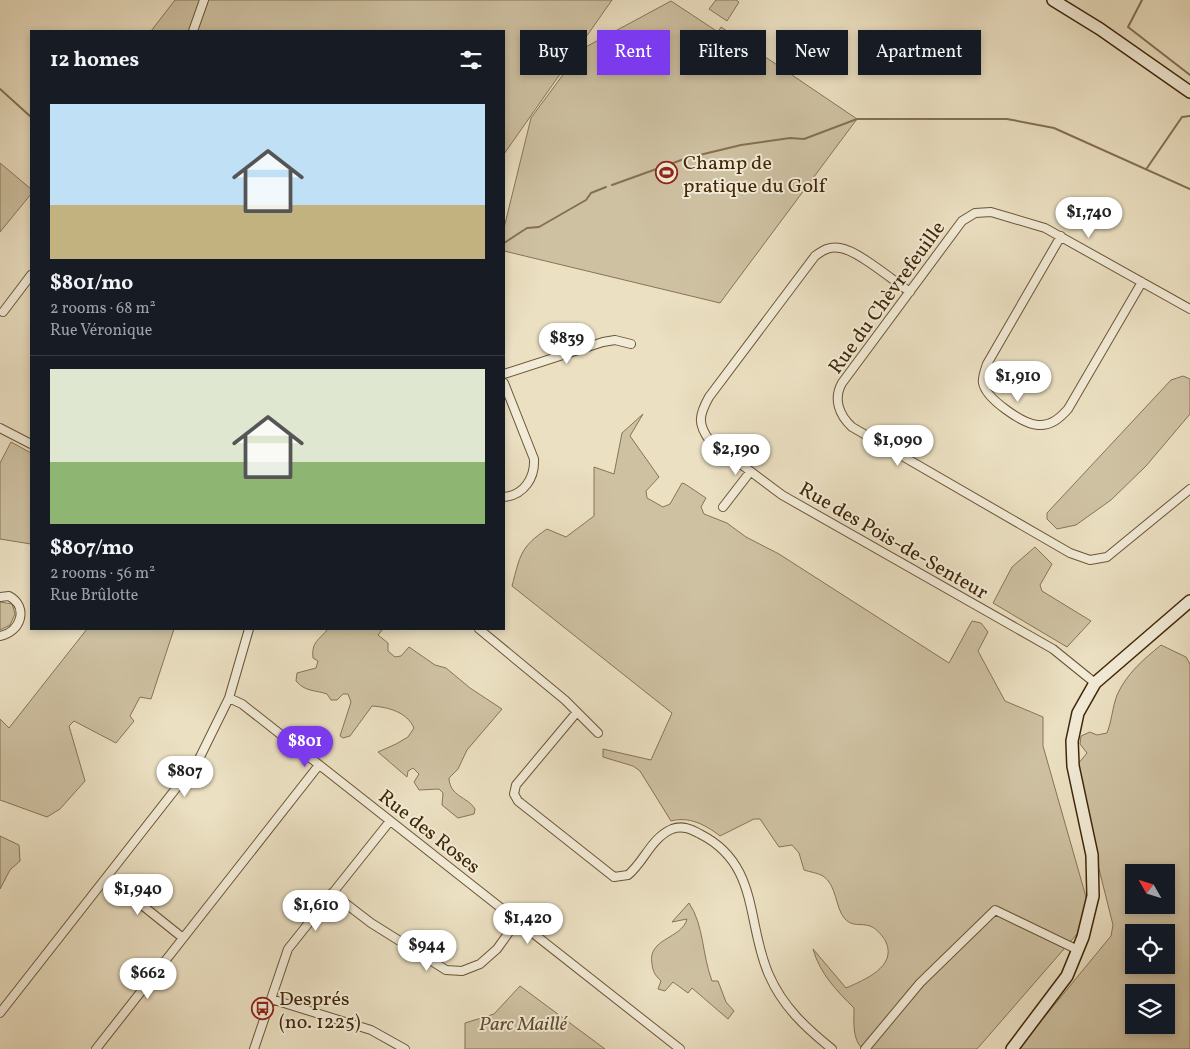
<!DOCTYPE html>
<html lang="en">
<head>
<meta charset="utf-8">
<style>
	:root { --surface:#171b24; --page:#242831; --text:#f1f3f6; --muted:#9ea1a6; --line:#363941; --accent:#7c3aed }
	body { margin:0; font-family:Vollkorn,serif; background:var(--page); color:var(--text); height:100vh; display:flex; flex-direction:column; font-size:19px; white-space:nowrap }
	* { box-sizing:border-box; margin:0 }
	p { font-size:16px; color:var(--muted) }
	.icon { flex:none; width:28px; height:28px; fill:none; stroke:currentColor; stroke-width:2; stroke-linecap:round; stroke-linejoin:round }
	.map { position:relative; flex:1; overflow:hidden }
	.sheet { position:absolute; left:30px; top:30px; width:475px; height:600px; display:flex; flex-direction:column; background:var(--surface); border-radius:0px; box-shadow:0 2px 8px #0003 }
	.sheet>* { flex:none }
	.guide { position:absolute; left:520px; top:30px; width:475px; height:45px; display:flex; gap:10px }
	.needle { width:32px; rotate:309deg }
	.fabs { position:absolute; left:1125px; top:864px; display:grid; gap:10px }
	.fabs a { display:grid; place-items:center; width:50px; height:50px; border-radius:0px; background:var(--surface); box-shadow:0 2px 8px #0003; font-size:25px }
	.price { position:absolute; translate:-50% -42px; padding:0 11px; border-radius:18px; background:#fff; color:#222; font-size:16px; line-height:32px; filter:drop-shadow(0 1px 2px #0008) }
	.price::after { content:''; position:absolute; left:50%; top:30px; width:15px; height:11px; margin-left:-8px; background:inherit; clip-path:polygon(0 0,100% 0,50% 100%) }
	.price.current { background:var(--accent); color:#fff }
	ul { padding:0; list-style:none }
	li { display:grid; align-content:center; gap:10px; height:265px; padding:0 20px }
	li+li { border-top:1px solid var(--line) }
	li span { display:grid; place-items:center; height:155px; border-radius:0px; color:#555 }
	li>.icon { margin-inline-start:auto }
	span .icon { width:90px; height:90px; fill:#fffc; stroke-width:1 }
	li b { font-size:21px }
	h2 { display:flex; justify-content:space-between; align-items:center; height:60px; padding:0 20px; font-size:21px }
	.pill { padding:0 18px; border-radius:0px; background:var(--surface); box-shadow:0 2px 8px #0003; font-size:18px; line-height:45px }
	.pill.current { background:var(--accent); color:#fff }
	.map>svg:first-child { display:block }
	.green { fill:#cec1a2; stroke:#887454; fill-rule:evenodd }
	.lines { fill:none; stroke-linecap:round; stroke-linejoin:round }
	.stream { stroke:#847051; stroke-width:2 }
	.street-casing { stroke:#6c5536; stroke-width:10 }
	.secondary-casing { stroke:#412707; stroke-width:14 }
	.street { stroke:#f2ebd7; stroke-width:8 }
	.secondary { stroke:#f2ebd7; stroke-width:11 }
	.labels { text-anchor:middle; stroke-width:4; stroke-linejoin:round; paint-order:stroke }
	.poi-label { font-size:20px; fill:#412707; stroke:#f2ebd7; text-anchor:start }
	.street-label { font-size:20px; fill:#412707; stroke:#f2ebd7 }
	.park-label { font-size:20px; font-style:italic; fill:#644e2e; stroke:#f2ebd7 }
</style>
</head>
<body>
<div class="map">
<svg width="1190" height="1049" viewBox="0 0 1190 1049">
	<rect width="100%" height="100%" fill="#ebe0c2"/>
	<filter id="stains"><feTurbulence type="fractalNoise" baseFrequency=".004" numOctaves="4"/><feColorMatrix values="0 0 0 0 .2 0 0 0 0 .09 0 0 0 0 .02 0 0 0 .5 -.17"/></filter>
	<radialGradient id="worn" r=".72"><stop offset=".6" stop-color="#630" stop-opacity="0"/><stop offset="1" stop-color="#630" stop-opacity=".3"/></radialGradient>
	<path class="green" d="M175,0H612L504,154V31H151Z
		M716,0H736L739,2L727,21L709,9Z
		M671,1L718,32L721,27L857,119L720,303L504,251V228L531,118L582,49Z
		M0,163L31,189V194L0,232Z
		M1183,376L1190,379V414L1146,466L1111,500L1076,525L1057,529L1047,519V513L1171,380Z
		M643,414L630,436L659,477L646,491L647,498L663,507L670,504L682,483L685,484L706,498L701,507L704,514L727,523L746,537L779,554L949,663L972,621L981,623L988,632L978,651L1005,701L1043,717V746L1088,904L1077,934L977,1049H863C852,1040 854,1021 854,1008C837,991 820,974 813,949L846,988C864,980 897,967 886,942C883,936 876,928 870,926C861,923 852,927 845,919C835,908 837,885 823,876C818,873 810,872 804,870L799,853L792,845L779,847L760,819H754L720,836C706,825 689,816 671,821L640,771L633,766L603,757V749L651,760L672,713L512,586C520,556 520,547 547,529L566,537L594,516V467L614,474L622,433Z
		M11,442L31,453V544L0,539V463Z
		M1035,547L1052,564L1040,585L1042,591L1091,621L1067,647L993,603L1012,567Z
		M0,602L12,604L15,614L10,625L0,630Z
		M87,629H174L151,699L140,697L130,716L134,721L116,743L74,721L69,726L85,781L60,809L47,817L0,800V719L9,728Z
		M328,629H383L378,635L388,643V651L395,657L401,656L409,647L435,665L446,668L470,688L502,709L467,750L458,769L449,778C450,797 467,796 475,809L474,814L458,818L442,805L443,793L439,789L419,790L414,782L419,774L413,768L408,771L407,777L378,752L396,744L408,737L414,728C407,712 388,707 372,706L350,736L343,738L340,736L351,702L348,694H343L337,700H331L327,694C316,690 305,692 296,681L297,673L316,668L318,661L313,658C311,642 319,640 328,629Z
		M1161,645L1186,657L1190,664V1049H1018L1111,936L1113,925L1074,769L1087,753L1080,744L1081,736L1090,732L1097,735L1107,733C1112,721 1112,708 1117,695C1127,673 1144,659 1161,645ZM1134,872H1166V905H1134ZM1134,932H1166V965H1134ZM1134,992H1166V1025H1134Z
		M0,836L19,845L20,861L10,870L0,889Z
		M689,903C704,925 702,955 712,981H718L726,1002L734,1011L728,1019L692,988L688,993L673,982L665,991L658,989L661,981C655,975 653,972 652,964C647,938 682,939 687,919L672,922Z
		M520,986L605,1049H465V1023L494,1014Z"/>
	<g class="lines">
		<path class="stream" d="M1142,0L1128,27L1190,75
			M0,89L31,117
			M1147,168L1182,117L1190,116
			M612,185L687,158L741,145L790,138L804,139L857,119H1007L1054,128L1190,189
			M504,243L527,228L539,227L586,200L591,193L606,187"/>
		<defs>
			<path id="street" d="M193,31L204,0
				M1061,236L987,364C985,370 982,377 983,383C986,399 1023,424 1038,425C1051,426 1060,418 1068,409L1142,282
				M910,292C894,281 857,250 840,248C830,246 823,250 815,256L709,397C699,415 697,424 710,441L782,495L1053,649L1095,683
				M1190,309L1045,228L991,212L975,213L962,221L842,383C833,399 839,415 852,427L1070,553L1090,560L1107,557L1190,489
				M3,312L31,275
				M504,374L603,342L615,340L631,344
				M504,383L534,459C535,478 524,495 504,497
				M0,428L31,444
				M723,507L750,472
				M0,597L9,596C29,607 21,632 0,636
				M479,629L565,700L598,733
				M229,698L242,704L680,1049
				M577,712L516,785L514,794L518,801L614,877L628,875C644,862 651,838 672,829C682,825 691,829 700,834C760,864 746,924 769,975C783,1007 806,1028 832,1049
				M107,877L183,938
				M332,893L371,923L446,970L462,971L480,964L497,949L517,921
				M271,999L371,1030L405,1049
				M0,1013L199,759L229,698L249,629
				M96,1049L319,765
				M254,1049L288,949L390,821
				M865,1049L920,983L995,910L1078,950"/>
			<path id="secondary" d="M1053,0L1100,29L1190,92
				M1012,1049L1067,976L1083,937L1093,896L1092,855L1073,766L1072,741L1078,713L1095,683L1190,601"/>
		</defs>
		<use href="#street" class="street-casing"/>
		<use href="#secondary" class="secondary-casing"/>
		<use href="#street" class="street"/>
		<use href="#secondary" class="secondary"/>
	</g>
	<defs>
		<symbol id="stadium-ring" viewBox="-11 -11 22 22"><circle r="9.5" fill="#f2ebd7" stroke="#8f2418" stroke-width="1.5"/><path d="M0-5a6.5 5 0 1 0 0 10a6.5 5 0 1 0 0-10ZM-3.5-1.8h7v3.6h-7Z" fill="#8f2418"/></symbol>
		<symbol id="bus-ring" viewBox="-11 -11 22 22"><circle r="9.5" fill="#f2ebd7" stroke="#8f2418" stroke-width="1.5"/><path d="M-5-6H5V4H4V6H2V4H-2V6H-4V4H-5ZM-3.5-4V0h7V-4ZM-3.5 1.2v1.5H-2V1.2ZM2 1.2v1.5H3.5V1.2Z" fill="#8f2418"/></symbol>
	</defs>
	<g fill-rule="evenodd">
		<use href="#stadium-ring" x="654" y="160" width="25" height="25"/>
		<use href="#bus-ring" x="250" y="996" width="25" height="25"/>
	</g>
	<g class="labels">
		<g class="poi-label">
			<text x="683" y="169">Champ de<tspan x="683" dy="23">pratique du Golf</tspan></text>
			<text x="279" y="1005">Després<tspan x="279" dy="23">(no. 1225)</tspan></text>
		</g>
		<g class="street-label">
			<text transform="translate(886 297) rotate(-54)" y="7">Rue du Chèvrefeuille</text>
			<text transform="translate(894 540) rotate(30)" y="7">Rue des Pois-de-Senteur</text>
			<text transform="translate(430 831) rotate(38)" y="7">Rue des Roses</text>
		</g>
		<g class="park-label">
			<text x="523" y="1030">Parc Maillé</text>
		</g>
	</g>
	<rect width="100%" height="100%" filter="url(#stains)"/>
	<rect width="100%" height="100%" fill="url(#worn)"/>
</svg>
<div class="fabs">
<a><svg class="needle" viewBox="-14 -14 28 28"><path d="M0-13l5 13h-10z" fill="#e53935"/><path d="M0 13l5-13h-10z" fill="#9ea1a6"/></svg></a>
<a><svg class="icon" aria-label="locate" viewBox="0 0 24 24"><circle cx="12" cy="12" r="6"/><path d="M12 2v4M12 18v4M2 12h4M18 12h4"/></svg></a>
<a><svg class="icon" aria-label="layers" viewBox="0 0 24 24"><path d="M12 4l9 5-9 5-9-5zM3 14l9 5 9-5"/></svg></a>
</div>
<b class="price" style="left:1089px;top:239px">$1,740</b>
<b class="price" style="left:567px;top:365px">$839</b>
<b class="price" style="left:1018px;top:403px">$1,910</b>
<b class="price" style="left:898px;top:467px">$1,090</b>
<b class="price" style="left:736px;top:476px">$2,190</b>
<b class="price current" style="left:305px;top:768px">$801</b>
<b class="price" style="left:185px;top:798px">$807</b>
<b class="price" style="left:138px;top:916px">$1,940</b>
<b class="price" style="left:316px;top:932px">$1,610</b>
<b class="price" style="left:528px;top:945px">$1,420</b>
<b class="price" style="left:427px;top:972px">$944</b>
<b class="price" style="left:148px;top:1000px">$662</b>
<div class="guide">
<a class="pill">Buy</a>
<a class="pill current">Rent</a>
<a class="pill">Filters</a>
<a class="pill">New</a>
<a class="pill">Apartment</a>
</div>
<section class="sheet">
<h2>12 homes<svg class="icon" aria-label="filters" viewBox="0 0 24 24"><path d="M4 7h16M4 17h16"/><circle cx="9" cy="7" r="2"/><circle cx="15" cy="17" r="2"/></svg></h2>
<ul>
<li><span style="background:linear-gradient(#bfe0f5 65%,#c2b280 0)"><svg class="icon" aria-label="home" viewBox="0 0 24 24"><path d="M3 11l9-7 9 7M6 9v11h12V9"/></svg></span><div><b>$801/mo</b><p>2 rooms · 68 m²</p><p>Rue Véronique</p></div></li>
<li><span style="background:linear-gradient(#dfe7d0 60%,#8fb573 0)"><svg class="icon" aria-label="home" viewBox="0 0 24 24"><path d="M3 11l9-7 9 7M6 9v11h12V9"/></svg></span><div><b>$807/mo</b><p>2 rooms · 56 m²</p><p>Rue Brûlotte</p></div></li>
</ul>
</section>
</div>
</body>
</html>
